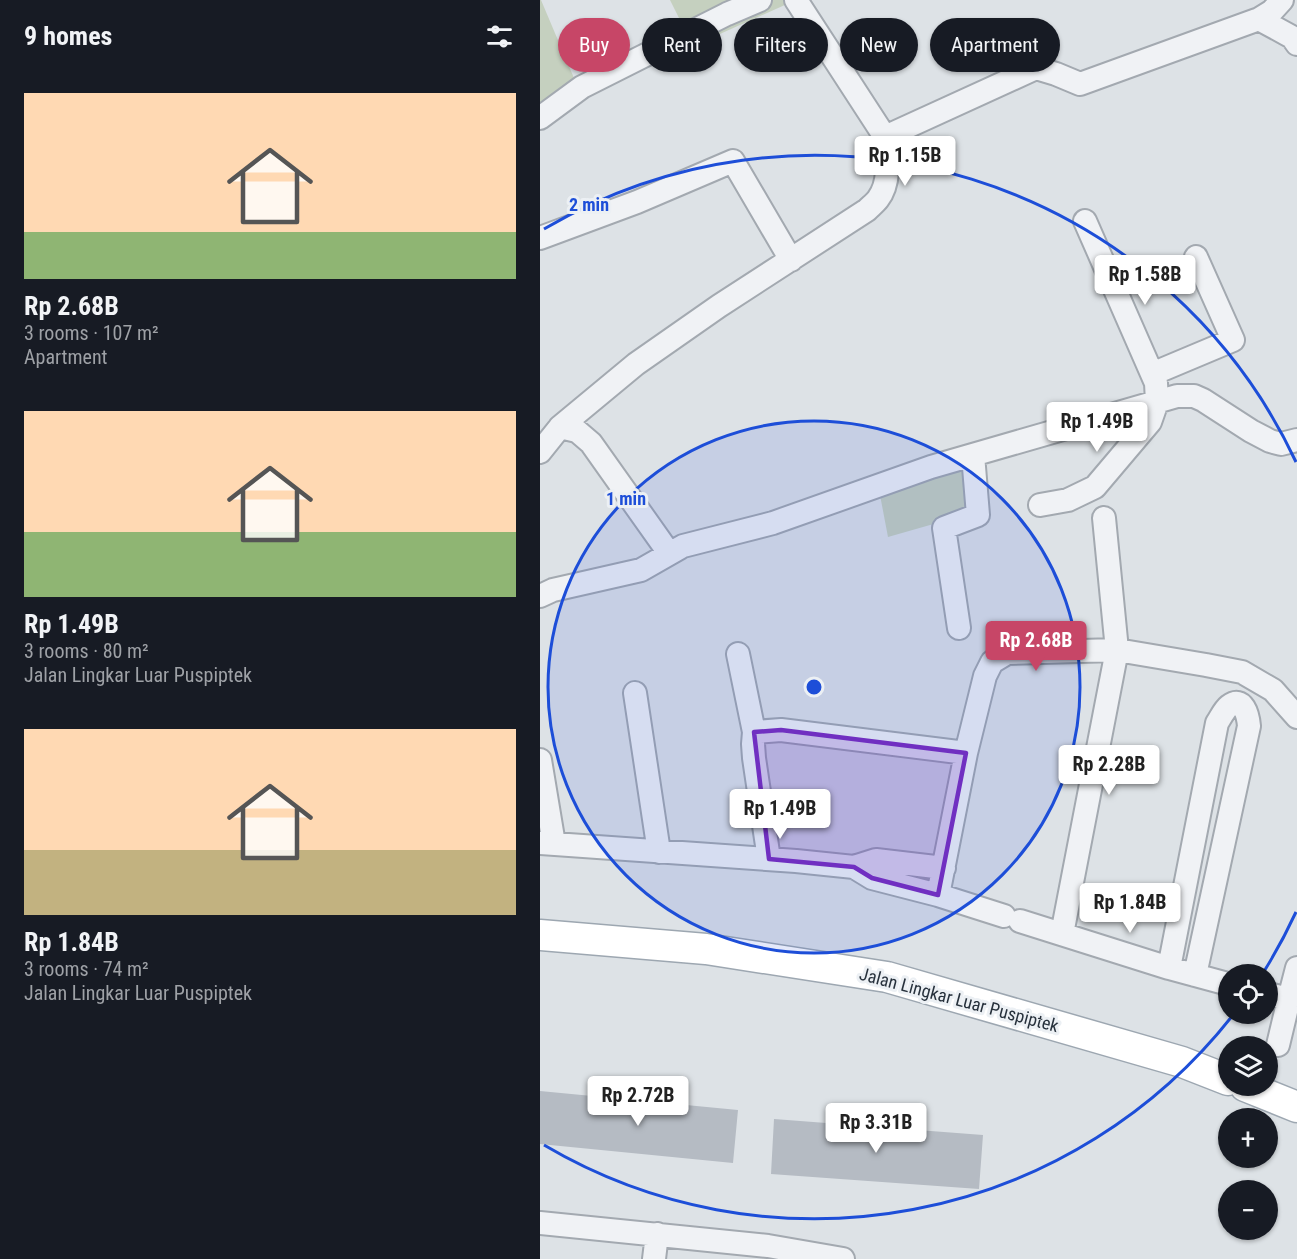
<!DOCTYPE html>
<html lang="en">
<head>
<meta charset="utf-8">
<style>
	:root { --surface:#171b24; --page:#242831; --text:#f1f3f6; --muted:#9ea1a6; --accent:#c74667 }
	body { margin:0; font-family:"Roboto Condensed",sans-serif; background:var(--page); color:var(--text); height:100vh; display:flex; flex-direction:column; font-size:22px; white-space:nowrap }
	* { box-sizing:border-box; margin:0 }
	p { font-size:20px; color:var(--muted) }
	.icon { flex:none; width:33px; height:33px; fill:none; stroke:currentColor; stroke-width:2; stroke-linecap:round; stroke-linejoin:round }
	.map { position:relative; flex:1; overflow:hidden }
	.details { display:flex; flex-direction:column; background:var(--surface); width:540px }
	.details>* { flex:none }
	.banner { position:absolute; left:18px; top:18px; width:570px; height:54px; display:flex; gap:12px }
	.controls { position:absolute; left:678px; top:964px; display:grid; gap:12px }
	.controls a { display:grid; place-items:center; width:60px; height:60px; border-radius:50%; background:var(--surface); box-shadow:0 2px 4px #0004; font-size:30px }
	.price { position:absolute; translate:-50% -51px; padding:0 14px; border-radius:6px; background:#fff; color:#222; font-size:20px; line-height:39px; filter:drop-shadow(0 2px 3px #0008) }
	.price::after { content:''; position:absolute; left:50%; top:36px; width:18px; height:14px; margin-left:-9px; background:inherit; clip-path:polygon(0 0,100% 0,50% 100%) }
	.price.current { background:var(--accent); color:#fff }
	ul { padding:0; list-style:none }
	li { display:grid; align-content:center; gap:12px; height:318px; padding:0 24px }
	li span { display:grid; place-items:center; height:186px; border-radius:0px; color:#555 }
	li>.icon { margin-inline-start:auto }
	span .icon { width:108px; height:108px; fill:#fffc; stroke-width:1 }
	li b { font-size:26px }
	h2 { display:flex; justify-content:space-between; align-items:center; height:72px; padding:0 24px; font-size:26px }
	.pill { padding:0 21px; border-radius:27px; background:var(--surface); box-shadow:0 2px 4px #0004; font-size:21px; line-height:54px }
	.pill.current { background:var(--accent); color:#fff }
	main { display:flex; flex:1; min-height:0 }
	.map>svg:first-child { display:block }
	.green { fill:#c5d0bf }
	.building { fill:#b5bbc3 }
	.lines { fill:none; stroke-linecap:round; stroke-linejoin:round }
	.minor-casing { stroke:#a3a9b0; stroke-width:26 }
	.major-casing { stroke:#9da7b1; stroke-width:33 }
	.minor { stroke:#f0f2f5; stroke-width:22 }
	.major { stroke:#fff; stroke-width:30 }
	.marked { fill:#7b2cbf; fill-opacity:0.2; stroke:#7b2cbf; stroke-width:4.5; stroke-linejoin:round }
	.ring { fill:none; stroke:#1d4ed8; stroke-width:3 }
	.labels { text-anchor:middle; stroke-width:6; stroke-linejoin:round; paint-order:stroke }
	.street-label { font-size:18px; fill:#27313c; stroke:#ecf0f4 }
	.centre { fill:#1d4ed8; stroke:#ecf0f4; stroke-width:3 }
	.ring-label { font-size:18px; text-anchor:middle; font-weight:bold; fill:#1d4ed8; stroke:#ecf0f4; stroke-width:6; stroke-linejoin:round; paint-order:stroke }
</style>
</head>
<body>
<main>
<section class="details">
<h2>9 homes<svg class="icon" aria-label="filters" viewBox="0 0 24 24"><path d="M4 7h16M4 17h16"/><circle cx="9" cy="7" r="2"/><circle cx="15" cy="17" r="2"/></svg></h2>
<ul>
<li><span style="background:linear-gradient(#ffd9b3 75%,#8fb573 0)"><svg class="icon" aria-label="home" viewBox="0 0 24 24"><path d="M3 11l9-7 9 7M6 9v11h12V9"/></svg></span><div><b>Rp 2.68B</b><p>3 rooms · 107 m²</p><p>Apartment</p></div></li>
<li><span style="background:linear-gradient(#ffd9b3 65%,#8fb573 0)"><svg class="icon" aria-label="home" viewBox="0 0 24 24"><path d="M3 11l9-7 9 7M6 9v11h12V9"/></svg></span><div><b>Rp 1.49B</b><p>3 rooms · 80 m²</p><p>Jalan Lingkar Luar Puspiptek</p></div></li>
<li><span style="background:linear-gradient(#ffd9b3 65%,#c2b280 0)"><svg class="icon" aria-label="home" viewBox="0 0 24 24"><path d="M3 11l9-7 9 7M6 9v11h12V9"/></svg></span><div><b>Rp 1.84B</b><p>3 rooms · 74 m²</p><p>Jalan Lingkar Luar Puspiptek</p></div></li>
</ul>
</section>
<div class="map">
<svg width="757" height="1259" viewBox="0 0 757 1259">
	<rect width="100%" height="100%" fill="#dde2e6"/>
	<path class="green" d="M0,0H1L42,97L0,122Z
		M130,0H256L153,46Z
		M426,466L432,513L348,537L340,495Z"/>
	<path class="building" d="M0,1091L198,1110L193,1163L0,1144Z
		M234,1119L443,1135L439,1189L231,1174Z"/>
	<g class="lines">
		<defs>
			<path id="minor" d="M256,0L345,137
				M719,19L752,37L757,44
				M0,118L42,87L187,14L220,0
				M0,238L97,202L193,161L251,260
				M612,374L693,340L656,257
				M20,427L96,364L179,306L327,210C331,206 335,203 338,199C351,182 347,157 345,137L496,68L516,74L540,84L719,19L732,11L742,0
				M0,452L20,427L37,431L51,443L129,553
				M500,505L528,500L555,487L610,422L617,402L616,383L545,221
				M0,596L13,590L101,570L143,546L233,523L391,467L637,396H654L663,400L711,431L730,441L741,444L757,440
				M419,628L404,528L438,515L433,455
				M198,654L214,732
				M95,693L119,852
				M0,760L14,844
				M0,843L256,861L314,867L332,878L398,895L464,916
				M229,859L214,758L213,744L214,732L241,730L426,753
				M314,867L336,860L404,868
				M398,895L426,753L445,676L452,662L467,653L577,650L666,665L702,672L733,690L757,717
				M480,921L629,968L688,984
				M522,934L577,650L564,518
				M629,968L677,723C681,717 684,710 689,706C703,695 708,715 709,726L655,975
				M728,994L749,999L757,968
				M738,1045L749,999
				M0,1223L228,1246L303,1259
				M114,1259L117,1234"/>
			<path id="major" d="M0,935L166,949L347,977L642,1062L688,1080
				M705,1086L757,1107"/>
		</defs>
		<use href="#minor" class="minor-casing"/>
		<use href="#major" class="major-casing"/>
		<use href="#minor" class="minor"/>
		<use href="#major" class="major"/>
	</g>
	<path class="marked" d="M241,730L426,753L398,895L332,878L314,867L229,859L214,732Z"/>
	<circle cx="274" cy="687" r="266" fill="#1d4ed8" fill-opacity=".12"/>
	<g class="ring">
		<circle cx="274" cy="687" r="266"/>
		<path d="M756 912A532 532 0 0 1 723 973M693 1015A532 532 0 0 1 4 1145M4 229A532 532 0 0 1 756 462"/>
	</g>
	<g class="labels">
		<g class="street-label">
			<text transform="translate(419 1000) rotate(15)" y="6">Jalan Lingkar Luar Puspiptek</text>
		</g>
	</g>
	<circle cx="274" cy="687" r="9" class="centre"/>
	<g class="ring-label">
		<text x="49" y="211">2 min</text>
		<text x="86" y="505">1 min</text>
	</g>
</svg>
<div class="controls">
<a><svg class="icon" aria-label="locate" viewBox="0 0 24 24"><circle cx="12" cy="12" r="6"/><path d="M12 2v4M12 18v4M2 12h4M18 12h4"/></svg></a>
<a><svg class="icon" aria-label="layers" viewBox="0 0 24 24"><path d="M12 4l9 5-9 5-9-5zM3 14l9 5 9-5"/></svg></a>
<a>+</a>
<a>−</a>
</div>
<b class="price" style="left:365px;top:187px">Rp 1.15B</b>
<b class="price" style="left:605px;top:306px">Rp 1.58B</b>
<b class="price" style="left:557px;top:453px">Rp 1.49B</b>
<b class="price current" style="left:496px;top:672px">Rp 2.68B</b>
<b class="price" style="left:569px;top:796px">Rp 2.28B</b>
<b class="price" style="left:240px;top:840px">Rp 1.49B</b>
<b class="price" style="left:590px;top:934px">Rp 1.84B</b>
<b class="price" style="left:98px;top:1127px">Rp 2.72B</b>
<b class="price" style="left:336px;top:1154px">Rp 3.31B</b>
<div class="banner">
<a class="pill current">Buy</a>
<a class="pill">Rent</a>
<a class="pill">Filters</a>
<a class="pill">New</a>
<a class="pill">Apartment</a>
</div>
</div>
</main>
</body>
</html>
